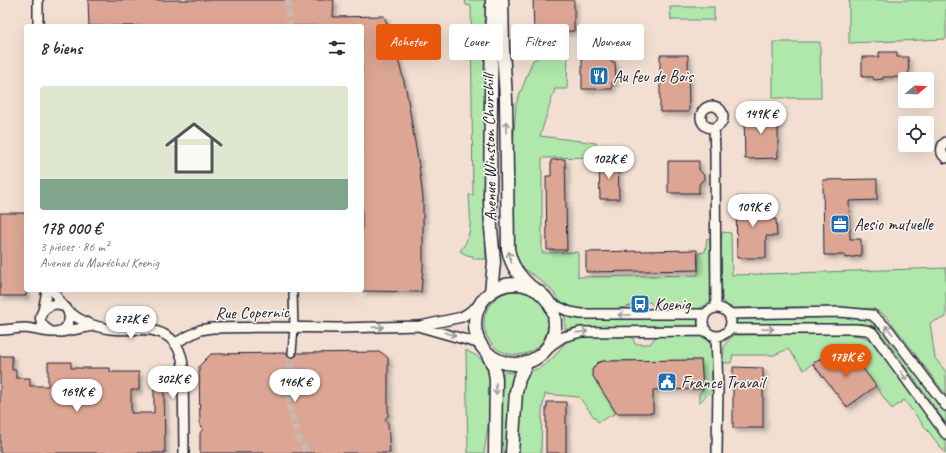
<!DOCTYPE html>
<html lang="fr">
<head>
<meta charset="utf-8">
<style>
	:root { --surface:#fff; --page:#f7f7f7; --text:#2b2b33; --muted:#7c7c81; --line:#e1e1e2; --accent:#ea580c }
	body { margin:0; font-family:Caveat,sans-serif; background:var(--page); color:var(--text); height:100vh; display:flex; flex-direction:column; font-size:15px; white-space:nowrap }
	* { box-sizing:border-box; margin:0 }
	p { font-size:13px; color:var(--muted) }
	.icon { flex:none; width:22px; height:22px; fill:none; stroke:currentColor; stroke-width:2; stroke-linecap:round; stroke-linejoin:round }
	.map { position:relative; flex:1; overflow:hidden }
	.details { position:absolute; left:24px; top:24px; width:340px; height:268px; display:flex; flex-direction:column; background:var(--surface); border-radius:4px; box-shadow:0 4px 16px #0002 }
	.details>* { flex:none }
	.guide { position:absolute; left:376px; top:24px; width:380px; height:36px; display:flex; gap:8px }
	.needle { width:26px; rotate:72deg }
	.buttons { position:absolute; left:898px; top:72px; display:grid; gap:8px }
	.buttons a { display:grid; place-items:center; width:36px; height:36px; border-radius:4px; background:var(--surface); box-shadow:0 4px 16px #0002; font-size:20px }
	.price { position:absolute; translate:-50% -34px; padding:0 9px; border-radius:14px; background:#fff; color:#222; font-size:13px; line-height:26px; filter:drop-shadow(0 1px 2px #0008) }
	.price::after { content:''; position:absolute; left:50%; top:24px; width:12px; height:9px; margin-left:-6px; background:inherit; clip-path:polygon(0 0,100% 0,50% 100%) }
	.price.current { background:var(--accent); color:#fff }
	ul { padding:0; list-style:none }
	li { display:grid; align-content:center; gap:8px; height:212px; padding:0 16px }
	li+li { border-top:1px solid var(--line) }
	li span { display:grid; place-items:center; height:124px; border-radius:4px; color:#555 }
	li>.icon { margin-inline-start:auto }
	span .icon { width:72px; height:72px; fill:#fffc; stroke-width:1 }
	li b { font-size:17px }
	h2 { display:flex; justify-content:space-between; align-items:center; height:48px; padding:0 16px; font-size:17px }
	.tag { padding:0 14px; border-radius:4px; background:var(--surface); box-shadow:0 4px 16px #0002; font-size:14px; line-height:36px }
	.tag.current { background:var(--accent); color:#fff }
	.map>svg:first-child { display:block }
	.green { fill:#b0e7ab; stroke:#698473 }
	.building { fill:#dda694; stroke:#22223b; filter:url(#shadow) }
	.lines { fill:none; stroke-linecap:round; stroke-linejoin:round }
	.pedestrian-tunnel { stroke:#c8b9b4; stroke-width:7; stroke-dasharray:7 3.5; stroke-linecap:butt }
	.pedestrian-casing { stroke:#22223b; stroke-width:10 }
	.minor-casing { stroke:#22223b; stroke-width:12 }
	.secondary-casing { stroke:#22223b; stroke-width:15 }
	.pedestrian { stroke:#fbf7ec; stroke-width:7 }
	.minor { stroke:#fbf7ec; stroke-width:9 }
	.secondary { stroke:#fbf7ec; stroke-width:12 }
	.oneway { stroke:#99979c }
	.labels { text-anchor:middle; stroke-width:3; stroke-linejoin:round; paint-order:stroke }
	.poi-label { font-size:17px; fill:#22223b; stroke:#fbf7ec; text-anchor:start }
	.street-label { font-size:17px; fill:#22223b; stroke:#fbf7ec }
</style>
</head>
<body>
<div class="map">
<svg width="946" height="453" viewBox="0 0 946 453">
	<defs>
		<filter id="shadow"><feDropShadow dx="3.5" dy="3.5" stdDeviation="2" flood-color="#0004"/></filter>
	</defs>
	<rect width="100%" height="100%" fill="#f2dfd2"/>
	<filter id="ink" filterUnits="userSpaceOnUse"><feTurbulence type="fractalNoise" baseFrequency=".025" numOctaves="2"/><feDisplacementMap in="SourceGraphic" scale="8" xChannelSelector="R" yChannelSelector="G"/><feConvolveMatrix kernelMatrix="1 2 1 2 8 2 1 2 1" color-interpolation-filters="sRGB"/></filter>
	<g filter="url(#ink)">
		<path class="green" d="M465,0H487L485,194L486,259H473V256L467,255L460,251C474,235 470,215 469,195H473L471,6L466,5Z
			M849,0H946V39L849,43Z
			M670,7H714V20H671Z
			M773,42H820L821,98H773Z
			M568,48L567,89H555L540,136L596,143V157L542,158V253L578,252V277L698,275L699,253L705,252L707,238L710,239L711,300L704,306L698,309L657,310L650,302H633L631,306C616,310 580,313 566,306C558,302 554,291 547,286C539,279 530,273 522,267L519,263L514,249L513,146L516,104L533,60L545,54Z
			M722,232L731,233L732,275L946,268V317L930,323L935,358L946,372V395L895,327L886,316L874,309L795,307L734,308L726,305L722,300L721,255Z
			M484 323a32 32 0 1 1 64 0a32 32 0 1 1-64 0Z
			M565,316L580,319H698L697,326L579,327L565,330Z
			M859,317L870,319L878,323L946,412V423L884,337L873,327L864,324L736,325L737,319Z
			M845,334L861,336L870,339L946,440V453H945L904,400L892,409L855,358H837V355H830L829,358L819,359L804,370L788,349L774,355H733L731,363H723C724,349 722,343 735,335Z
			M661,335L699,336L708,340L712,347V390L699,403V394L703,389L701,360L603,361L597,363L592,370L593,376L616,413L598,422L579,397L545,394L542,411L541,453H518C519,436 518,387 528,374C531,370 536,370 541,367C544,365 550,361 553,358C562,347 564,341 578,336H632L635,344H650L656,336Z
			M466,350C470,353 476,355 480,358C499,376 487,430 484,453H468Z
			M504,372L514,373L515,374L509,392L506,453H501L503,374Z"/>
		<path class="building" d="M88,0H334L333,17L384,16L391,34L406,89L419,166L423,198V267L421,292L362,291V26H89Z
			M533,0H574V31L534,32Z
			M879,52H897V57H908L909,77H883V79L874,80L873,77H862V57H879Z
			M582,55H611V62H615L616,82H612V89H582Z
			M660,55H688L689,112H660Z
			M778,111V158L745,159L744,112Z
			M565,159L567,250H547L546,176H551V160Z
			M599,161H614L618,163L619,199H600Z
			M668,161H699V170L704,175V179L699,184V193H668Z
			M877,179V200L849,201L850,239H861V256L845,258V255H824L823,180Z
			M736,197H765V219H776L777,236H766V258H737Z
			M0,213H26V296H0Z
			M697,250L698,270L586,272V252Z
			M381,352L388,358V416L385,419L388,423L390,453H200V433L203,429L200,426L199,366L211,354L287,353L289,357L292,358L296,356L297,353Z
			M0,356H12V370H16V378H30V386H48V362H71V368H110V372H139V390H131V413H154V388H164L165,453H0Z
			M855,358L876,386L847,407L813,364L819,359Z
			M701,360L703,389L653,390V413H616L593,376L592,370L597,363L603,361Z
			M733,367L763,368V428H733Z
			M547,402H566V453H546V407H547Z"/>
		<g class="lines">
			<path class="pedestrian-tunnel" d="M288,0L289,26
				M292,353L289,406L298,437L307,453"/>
			<defs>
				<path id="pedestrian" d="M292,353L294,327L293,293"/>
				<path id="minor" d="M38,0V26
					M701 117a11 11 0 1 1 22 0a11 11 0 1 1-22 0Z
					M714,128L715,152L716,308
					M946,142C940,146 940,154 946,158
					M53,290L62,306
					M548,302L570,312L581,314H705
					M703 322a14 14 0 1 1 28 0a14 14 0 1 1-28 0Z
					M43,311L47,290
					M68,311C80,321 94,327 110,329C131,332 151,324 170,338C178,345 182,354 183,365L184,453
					M729,314L840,312L872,315L888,329L946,406
					M421,327L481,344
					M729,329H855L866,330L872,332L946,434
					M0,330C8,330 17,328 25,328C36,329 56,336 64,329C68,326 70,320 69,315C64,289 22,315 50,331
					M61,332L93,326
					M716,336L718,387L717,453
					M175,343L200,330L212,328L269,327L339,328L420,326L462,317L481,304
					M547,348L563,337L581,332L706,331"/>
				<path id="secondary" d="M502,0L503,48L506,99L508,249C511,266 519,276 532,288
					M475 324a40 40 0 1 1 80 0a40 40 0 1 1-80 0Z
					M491,292L494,262L491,228L490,199L492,0
					M487,353L494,367L496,379L495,453
					M512,453L516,392L519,379L527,362"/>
			</defs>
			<use href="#pedestrian" class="pedestrian-casing"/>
			<use href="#minor" class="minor-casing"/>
			<use href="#secondary" class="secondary-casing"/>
			<use href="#pedestrian" class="pedestrian"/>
			<use href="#minor" class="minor"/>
			<use href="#secondary" class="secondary"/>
		</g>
		<defs><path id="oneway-shaft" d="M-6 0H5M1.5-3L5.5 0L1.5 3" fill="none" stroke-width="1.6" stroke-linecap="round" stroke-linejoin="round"/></defs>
		<g class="oneway">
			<use href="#oneway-shaft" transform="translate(506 127) rotate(-90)"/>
			<use href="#oneway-shaft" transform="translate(510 257) rotate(-103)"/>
			<use href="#oneway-shaft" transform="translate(624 315) rotate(180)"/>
			<use href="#oneway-shaft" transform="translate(378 327) rotate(-2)"/>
			<use href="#oneway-shaft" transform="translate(768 329)"/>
			<use href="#oneway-shaft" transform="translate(889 330) rotate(-132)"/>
			<use href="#oneway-shaft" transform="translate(582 332) rotate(-6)"/>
			<use href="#oneway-shaft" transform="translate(450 334) rotate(16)"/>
			<use href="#oneway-shaft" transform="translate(904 376) rotate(54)"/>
			<use href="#oneway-shaft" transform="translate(496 389) rotate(91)"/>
		</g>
	</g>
	<defs>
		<symbol id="restaurant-square" viewBox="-11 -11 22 22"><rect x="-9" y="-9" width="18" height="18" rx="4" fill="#1f6fb2" stroke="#fbf7ec"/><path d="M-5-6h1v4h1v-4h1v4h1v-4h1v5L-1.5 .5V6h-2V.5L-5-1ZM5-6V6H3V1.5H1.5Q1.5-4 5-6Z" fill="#fff"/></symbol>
		<symbol id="office-square" viewBox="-11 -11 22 22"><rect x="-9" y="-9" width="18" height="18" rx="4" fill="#1f6fb2" stroke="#fbf7ec"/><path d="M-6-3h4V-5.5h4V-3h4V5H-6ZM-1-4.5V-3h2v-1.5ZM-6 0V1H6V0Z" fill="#fff"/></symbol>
		<symbol id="bus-square" viewBox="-11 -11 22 22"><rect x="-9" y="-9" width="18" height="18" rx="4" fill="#1f6fb2" stroke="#fbf7ec"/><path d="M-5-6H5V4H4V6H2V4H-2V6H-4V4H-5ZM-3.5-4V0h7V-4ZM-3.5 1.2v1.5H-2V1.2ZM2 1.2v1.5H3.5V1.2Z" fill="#fff"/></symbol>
		<symbol id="civic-square" viewBox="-11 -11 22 22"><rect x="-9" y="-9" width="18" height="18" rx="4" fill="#1f6fb2" stroke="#fbf7ec"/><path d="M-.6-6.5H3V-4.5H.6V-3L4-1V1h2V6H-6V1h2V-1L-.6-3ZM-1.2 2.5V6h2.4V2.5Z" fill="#fff"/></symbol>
	</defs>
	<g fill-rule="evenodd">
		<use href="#restaurant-square" x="588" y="65" width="22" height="22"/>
		<use href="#office-square" x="829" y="213" width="22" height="22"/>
		<use href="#bus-square" x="629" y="293" width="22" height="22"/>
		<use href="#civic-square" x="656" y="371" width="22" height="22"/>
	</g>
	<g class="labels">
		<g class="poi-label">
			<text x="613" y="82">Au feu de Bois</text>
			<text x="854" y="230">Aesio mutuelle</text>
			<text x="654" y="310">Koenig</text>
			<text x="681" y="388">France Travail</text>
		</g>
		<g class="street-label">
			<text transform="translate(489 148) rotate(-91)" y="6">Avenue Winston Churchill</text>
			<text transform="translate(252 312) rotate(-1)" y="6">Rue Copernic</text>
		</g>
	</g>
</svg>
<div class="buttons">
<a><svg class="needle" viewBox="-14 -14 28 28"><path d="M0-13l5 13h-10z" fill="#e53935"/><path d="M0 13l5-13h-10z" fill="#7c7c81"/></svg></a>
<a><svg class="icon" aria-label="locate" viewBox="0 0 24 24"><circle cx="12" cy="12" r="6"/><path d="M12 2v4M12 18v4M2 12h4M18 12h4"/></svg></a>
</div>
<b class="price" style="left:761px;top:135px">149K €</b>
<b class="price" style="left:609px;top:180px">102K €</b>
<b class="price" style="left:753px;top:228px">109K €</b>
<b class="price" style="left:131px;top:340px">272K €</b>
<b class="price current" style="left:846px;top:378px">178K €</b>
<b class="price" style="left:173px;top:400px">302K €</b>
<b class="price" style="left:295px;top:403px">146K €</b>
<b class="price" style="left:77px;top:413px">169K €</b>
<div class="guide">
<a class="tag current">Acheter</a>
<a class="tag">Louer</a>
<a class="tag">Filtres</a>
<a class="tag">Nouveau</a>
</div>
<section class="details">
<h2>8 biens<svg class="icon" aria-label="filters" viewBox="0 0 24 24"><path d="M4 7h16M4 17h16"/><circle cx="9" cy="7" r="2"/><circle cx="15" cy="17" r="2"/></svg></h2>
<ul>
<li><span style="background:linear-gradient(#dfe7d0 75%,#7fa58c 0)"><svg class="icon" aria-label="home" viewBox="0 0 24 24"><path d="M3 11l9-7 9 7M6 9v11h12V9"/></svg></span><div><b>178 000 €</b><p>3 pièces · 86 m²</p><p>Avenue du Maréchal Koenig</p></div></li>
</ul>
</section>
</div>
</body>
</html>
